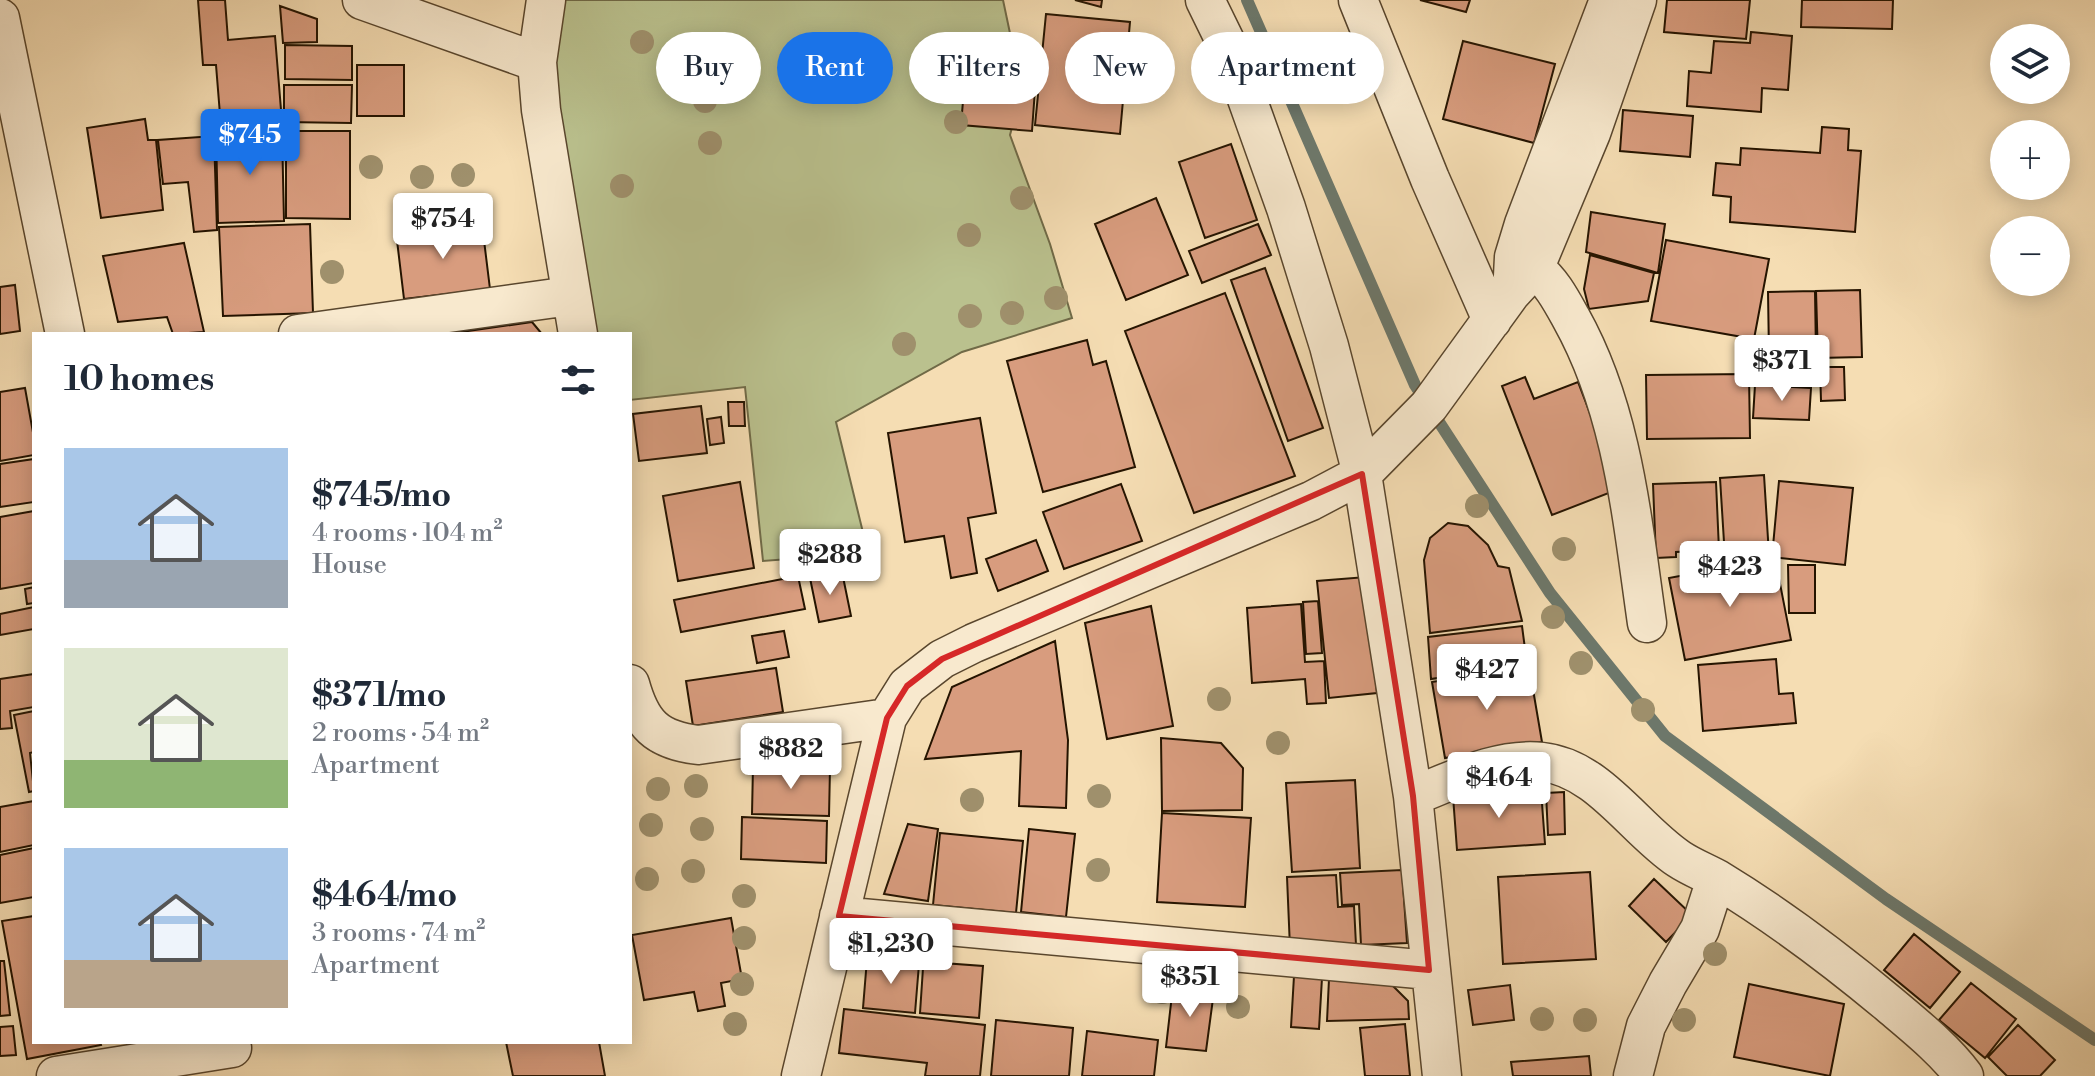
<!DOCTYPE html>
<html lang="en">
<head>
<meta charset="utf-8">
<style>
	:root { --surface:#fff; --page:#f2f2f3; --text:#1f2937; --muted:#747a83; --accent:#1a73e8 }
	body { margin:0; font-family:"Libre Bodoni",serif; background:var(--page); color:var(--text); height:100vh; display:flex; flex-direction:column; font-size:30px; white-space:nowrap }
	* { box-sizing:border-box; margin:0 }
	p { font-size:26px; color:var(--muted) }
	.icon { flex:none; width:44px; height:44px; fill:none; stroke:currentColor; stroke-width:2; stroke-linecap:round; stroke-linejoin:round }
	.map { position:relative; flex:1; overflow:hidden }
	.drawer { position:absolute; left:32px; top:332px; width:600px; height:712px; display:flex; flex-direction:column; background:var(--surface); border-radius:0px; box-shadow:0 4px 20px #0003 }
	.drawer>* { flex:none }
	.hud { position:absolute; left:656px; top:32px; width:760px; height:72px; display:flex; gap:16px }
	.buttons { position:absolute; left:1990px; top:24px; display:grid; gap:16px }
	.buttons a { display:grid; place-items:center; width:80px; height:80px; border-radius:50%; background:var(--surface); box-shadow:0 4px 20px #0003; font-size:40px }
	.price { position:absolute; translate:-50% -68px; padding:0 18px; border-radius:8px; background:#fff; color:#222; font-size:26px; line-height:52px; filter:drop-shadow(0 2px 4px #0008) }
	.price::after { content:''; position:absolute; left:50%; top:48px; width:24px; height:18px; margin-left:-12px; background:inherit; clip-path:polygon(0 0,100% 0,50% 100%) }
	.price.active { background:var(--accent); color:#fff }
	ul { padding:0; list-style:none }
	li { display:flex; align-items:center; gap:24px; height:200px; padding:0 32px }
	li span { display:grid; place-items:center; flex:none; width:224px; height:160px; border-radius:0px; color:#555 }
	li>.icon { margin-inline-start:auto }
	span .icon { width:96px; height:96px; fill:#fffc; stroke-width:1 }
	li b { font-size:34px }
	h2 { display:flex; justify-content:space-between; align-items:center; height:96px; padding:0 32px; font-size:34px }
	.tag { padding:0 28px; border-radius:36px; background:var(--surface); box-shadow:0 4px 20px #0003; font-size:28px; line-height:72px }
	.tag.active { background:var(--accent); color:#fff }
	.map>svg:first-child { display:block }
	.green { fill:#bac18e; stroke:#706a47; stroke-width:2 }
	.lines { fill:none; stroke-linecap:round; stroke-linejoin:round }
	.stream { stroke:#6d786b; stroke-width:12 }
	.building { fill:#d89c7e; stroke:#251400; stroke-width:2 }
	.minor-casing { stroke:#59462d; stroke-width:41 }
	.minor { stroke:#f8e9ce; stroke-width:38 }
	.tree { fill:#9f906c }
	.marked { fill:none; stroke:#d62828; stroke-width:6; stroke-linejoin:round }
</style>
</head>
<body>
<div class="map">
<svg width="2095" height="1076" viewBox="0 0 2095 1076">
	<rect width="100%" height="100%" fill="#f5ddb3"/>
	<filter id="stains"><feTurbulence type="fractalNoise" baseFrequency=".0025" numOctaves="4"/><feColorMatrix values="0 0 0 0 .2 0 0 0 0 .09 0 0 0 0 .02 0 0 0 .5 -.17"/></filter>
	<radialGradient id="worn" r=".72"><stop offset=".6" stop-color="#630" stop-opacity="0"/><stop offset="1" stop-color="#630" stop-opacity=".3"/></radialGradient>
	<path class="green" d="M564,0H1003L1022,90L1010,135L1050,244L1072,318L962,352L836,422L868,553L763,561L745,387L630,400V334H576L553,27Z"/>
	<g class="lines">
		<path class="stream" d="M1247,0L1415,385L1550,593L1665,736L1886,899L2095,1040"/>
	</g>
	<path class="building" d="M198,0H225L228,40L275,36L282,122L221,127L216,65H203Z
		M1075,0H1102L1101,7Z
		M1420,0H1470L1466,12Z
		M1667,0H1750L1746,39L1664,32Z
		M1802,0H1893L1892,29L1801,27Z
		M280,6L317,19V42L283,43Z
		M1046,14L1130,22L1120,134L1035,125Z
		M1751,32L1792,36L1788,90L1762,88L1761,112L1687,106L1689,71L1711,73L1714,41L1750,43Z
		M1463,41L1555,64L1534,143L1443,119Z
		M968,42L1038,48L1032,131L961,125Z
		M285,45L352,46V80L285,79Z
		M357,65H404V116H357Z
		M284,85H352L351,123L284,122Z
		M1623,110L1693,116L1690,157L1620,151Z
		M145,119L148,140H156L163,210L101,218L87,128Z
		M1822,127L1849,129L1848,150L1861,151L1855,232L1730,222L1731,197L1713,195L1716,163L1740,165L1741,148L1820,153Z
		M286,131H350V219L286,218Z
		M282,132L284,221L218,223L216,133Z
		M214,136L217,230L194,232L188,182L163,184L158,140Z
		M1231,144L1257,220L1205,238L1179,162Z
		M1156,198L1188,275L1126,300L1095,224Z
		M1591,212L1665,224L1658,273L1586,252Z
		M310,224L313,313L223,316L219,227Z
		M482,224L490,289L404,299L396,232Z
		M1258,224L1271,255L1202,283L1189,251Z
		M1666,240L1769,259L1754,339L1651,321Z
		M184,243L204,332L173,334L167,317L118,322L103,256Z
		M1590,255L1654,273L1648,301L1589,309L1584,289Z
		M1265,268L1323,428L1288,441L1231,280Z
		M15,285L20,331L0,334V287Z
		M1860,290L1862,357L1818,358L1816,291Z
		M1815,291L1816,355H1769L1768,292Z
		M1225,293L1295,476L1194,513L1125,331Z
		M532,322L542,334H461V332Z
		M1087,340L1093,365L1106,361L1135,467L1043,492L1007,361Z
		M1820,367H1844L1845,400L1821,401Z
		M1749,374L1750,438L1647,439L1646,375Z
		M1525,377L1534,399L1578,382L1619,489L1552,515L1502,386Z
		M1755,385L1811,388L1809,420L1753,418Z
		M25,388L34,438V455L0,461V392Z
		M728,402H744L745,426H729Z
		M701,406L707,453L639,461L633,414Z
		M721,417L724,443L710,445L707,419Z
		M980,418L996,513L968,518L977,573L951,578L944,536L905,542L888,433Z
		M34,459V502L0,507V464Z
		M1764,475L1769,555L1725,558L1720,478Z
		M1779,481L1853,488L1845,565L1772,557Z
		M740,482L754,568L678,581L663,496Z
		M1716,482L1719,550L1676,552V557L1656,558L1653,484Z
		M1121,484L1142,541L1064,569L1043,512Z
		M34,511V583L0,589V517Z
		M1448,523L1468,526L1488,545L1498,566L1509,568L1522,621L1430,633L1424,560L1430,538Z
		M1036,540L1048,571L998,591L986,559Z
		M1775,558L1791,640L1685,660L1669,578Z
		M1788,565H1815V613H1789Z
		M842,572L851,616L819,622L810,578Z
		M798,576L805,609L681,632L674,600Z
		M1366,577L1377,693L1329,698L1317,581Z
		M34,587V603L27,604L25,589Z
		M1318,601L1322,653L1306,654L1303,602Z
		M1301,604L1305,662L1324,661L1326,703L1307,704L1305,679L1252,683L1247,608Z
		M1151,606L1173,726L1107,739L1085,623Z
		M34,607V629L0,635V614Z
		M1522,626L1527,664L1431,679L1428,637Z
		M784,631L789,657L757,663L752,636Z
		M1055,641L1068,740L1066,808L1019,806L1021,751L925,759L952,687Z
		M1776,659L1779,694L1793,693L1796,723L1703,731L1698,665Z
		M1529,666L1542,742L1445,758L1432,682Z
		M776,668L783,712L693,726L686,681Z
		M34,674V707L10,711L12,728L0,729V679Z
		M34,711V752L30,753L34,791L29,792L14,715Z
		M1161,738L1221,743L1243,768L1242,810L1162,811Z
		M753,766L830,768L829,816L752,814Z
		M1355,780L1360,868L1292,872L1286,783Z
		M1541,790L1545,844L1457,850L1453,796Z
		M1564,792L1565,834L1548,835L1546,793Z
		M34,801V845L0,852V807Z
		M1162,813L1251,818L1245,907L1157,902Z
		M742,817L827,821L826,863L741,859Z
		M908,824L938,829L928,901L884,894Z
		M1029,829L1075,834L1066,917L1021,912Z
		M940,833L1023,841L1016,913L933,905Z
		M34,848V897L0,903V855Z
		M1402,870L1407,943L1361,945L1359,904L1342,905L1340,873Z
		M1590,872L1596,959L1503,964L1498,877Z
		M1336,875L1338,907L1354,906L1356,945L1290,948L1287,877Z
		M1654,879L1692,915L1666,942L1629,906Z
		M34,916V1042H100L101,1045L27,1059L2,921Z
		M731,918L742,979L721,983L725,1006L698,1011L694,992L644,1000L632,935Z
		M869,931L921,936L918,960L867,955Z
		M1914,934L1960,972L1930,1008L1884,970Z
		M925,938L944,939L943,963L983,966L979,1018L920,1013Z
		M867,959L919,964L915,1013L863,1008Z
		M0,961H4L10,1015L0,1016Z
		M1294,976L1322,978L1319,1029L1291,1027Z
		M1329,979L1390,983L1408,1001L1409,1019L1327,1021Z
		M1971,983L2016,1019L1985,1058L1939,1020Z
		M1749,984L1844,1004L1830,1076L1734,1057Z
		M1510,985L1514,1020L1473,1025L1468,990Z
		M1173,986L1214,991L1206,1051L1166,1047Z
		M844,1009L985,1025L980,1076H925L927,1063L839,1053Z
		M996,1020L1073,1028L1069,1076H991Z
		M1405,1024L1410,1076H1365L1360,1028Z
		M2018,1025L2055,1060L2040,1076H2007L1988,1057Z
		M13,1026L16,1055L0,1056V1027Z
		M1087,1031L1158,1040L1154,1076H1082Z
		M506,1042H599L605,1076H513Z
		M1589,1056L1591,1076H1513L1511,1062Z"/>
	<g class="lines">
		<defs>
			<path id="minor" d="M362,0L537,62L546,0
				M1205,0L1230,51L1286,208L1329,346L1362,474L1413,796L1442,1076
				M1358,0L1430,179L1492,320
				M0,18L65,334
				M537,62L541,110L578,334
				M1514,257C1521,260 1529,264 1535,269C1551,281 1561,300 1571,318C1623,411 1632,519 1647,623
				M1513,276L1514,257L1524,224L1609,0
				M298,334L570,296
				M630,684C641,724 656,740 698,745L887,718
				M1413,796C1452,781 1498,757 1542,762C1599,768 1634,829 1679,859C1691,867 1704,872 1717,879C1778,916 1835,959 1889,1004C1915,1026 1944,1049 1964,1076
				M839,916L1429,970
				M56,1076L232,1048
				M801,1076L887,718L907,686L942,659L974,643L1311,501L1362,474L1429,406L1511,293L1535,267L1591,133L1637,0
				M1633,1076L1646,1026L1668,983L1700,929L1716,879"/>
		</defs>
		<use href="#minor" class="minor-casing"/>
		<use href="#minor" class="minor"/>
	</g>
	<g class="tree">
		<circle cx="642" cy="42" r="12"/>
		<circle cx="1012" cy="84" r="12"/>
		<circle cx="861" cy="87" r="12"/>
		<circle cx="705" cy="101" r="12"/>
		<circle cx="956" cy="122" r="12"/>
		<circle cx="710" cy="143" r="12"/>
		<circle cx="371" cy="167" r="12"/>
		<circle cx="463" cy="175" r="12"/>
		<circle cx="422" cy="177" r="12"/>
		<circle cx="622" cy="186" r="12"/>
		<circle cx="1022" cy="198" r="12"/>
		<circle cx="969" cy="235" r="12"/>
		<circle cx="332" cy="272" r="12"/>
		<circle cx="1056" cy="298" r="12"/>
		<circle cx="1012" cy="313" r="12"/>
		<circle cx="970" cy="316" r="12"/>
		<circle cx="904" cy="344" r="12"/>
		<circle cx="1477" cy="506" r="12"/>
		<circle cx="1564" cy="549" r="12"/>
		<circle cx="1553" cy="617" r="12"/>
		<circle cx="1581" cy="663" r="12"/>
		<circle cx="1219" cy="699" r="12"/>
		<circle cx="1643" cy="710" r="12"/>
		<circle cx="1278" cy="743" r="12"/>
		<circle cx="696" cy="786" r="12"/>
		<circle cx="658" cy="789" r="12"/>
		<circle cx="1099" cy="796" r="12"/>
		<circle cx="972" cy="800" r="12"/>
		<circle cx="651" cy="825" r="12"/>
		<circle cx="702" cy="829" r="12"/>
		<circle cx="1098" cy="870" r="12"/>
		<circle cx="693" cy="871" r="12"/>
		<circle cx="647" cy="879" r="12"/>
		<circle cx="744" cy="896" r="12"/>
		<circle cx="744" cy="938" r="12"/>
		<circle cx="1715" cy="954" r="12"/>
		<circle cx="742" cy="984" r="12"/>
		<circle cx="1162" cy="992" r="12"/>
		<circle cx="1238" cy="1007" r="12"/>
		<circle cx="1542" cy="1019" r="12"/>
		<circle cx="1585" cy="1020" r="12"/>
		<circle cx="1684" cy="1020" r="12"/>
		<circle cx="735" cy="1024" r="12"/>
	</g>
	<path class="marked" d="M1362,474L1413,796L1429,970L839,916L887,718L907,686L942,659Z"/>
	<rect width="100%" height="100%" filter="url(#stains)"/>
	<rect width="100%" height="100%" fill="url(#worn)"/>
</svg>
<div class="buttons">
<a><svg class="icon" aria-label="layers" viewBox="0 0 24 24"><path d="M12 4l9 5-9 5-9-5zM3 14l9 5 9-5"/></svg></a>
<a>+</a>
<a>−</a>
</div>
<b class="price active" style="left:250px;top:177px">$745</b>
<b class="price" style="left:443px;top:261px">$754</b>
<b class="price" style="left:1782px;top:403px">$371</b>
<b class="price" style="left:830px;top:597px">$288</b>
<b class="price" style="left:1730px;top:609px">$423</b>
<b class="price" style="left:1487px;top:712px">$427</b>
<b class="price" style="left:791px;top:791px">$882</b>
<b class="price" style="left:1499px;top:820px">$464</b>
<b class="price" style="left:891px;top:986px">$1,230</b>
<b class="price" style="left:1190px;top:1019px">$351</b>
<div class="hud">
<a class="tag">Buy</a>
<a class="tag active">Rent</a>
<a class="tag">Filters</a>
<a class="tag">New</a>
<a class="tag">Apartment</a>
</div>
<section class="drawer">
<h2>10 homes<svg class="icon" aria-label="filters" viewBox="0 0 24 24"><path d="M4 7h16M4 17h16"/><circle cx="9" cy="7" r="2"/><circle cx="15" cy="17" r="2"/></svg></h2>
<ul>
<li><span style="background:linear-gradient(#a9c7e8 70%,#9aa5b1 0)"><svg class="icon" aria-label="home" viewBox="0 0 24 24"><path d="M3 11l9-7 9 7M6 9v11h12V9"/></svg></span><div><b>$745/mo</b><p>4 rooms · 104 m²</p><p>House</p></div></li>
<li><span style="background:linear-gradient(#dfe7d0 70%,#8fb573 0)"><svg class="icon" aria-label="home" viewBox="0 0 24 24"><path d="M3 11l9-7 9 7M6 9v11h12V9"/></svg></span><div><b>$371/mo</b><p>2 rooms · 54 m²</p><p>Apartment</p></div></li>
<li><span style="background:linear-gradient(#a9c7e8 70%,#b9a48a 0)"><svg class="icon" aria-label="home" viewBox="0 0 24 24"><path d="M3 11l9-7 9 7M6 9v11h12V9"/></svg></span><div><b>$464/mo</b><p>3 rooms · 74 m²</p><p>Apartment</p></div></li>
</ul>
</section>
</div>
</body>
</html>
